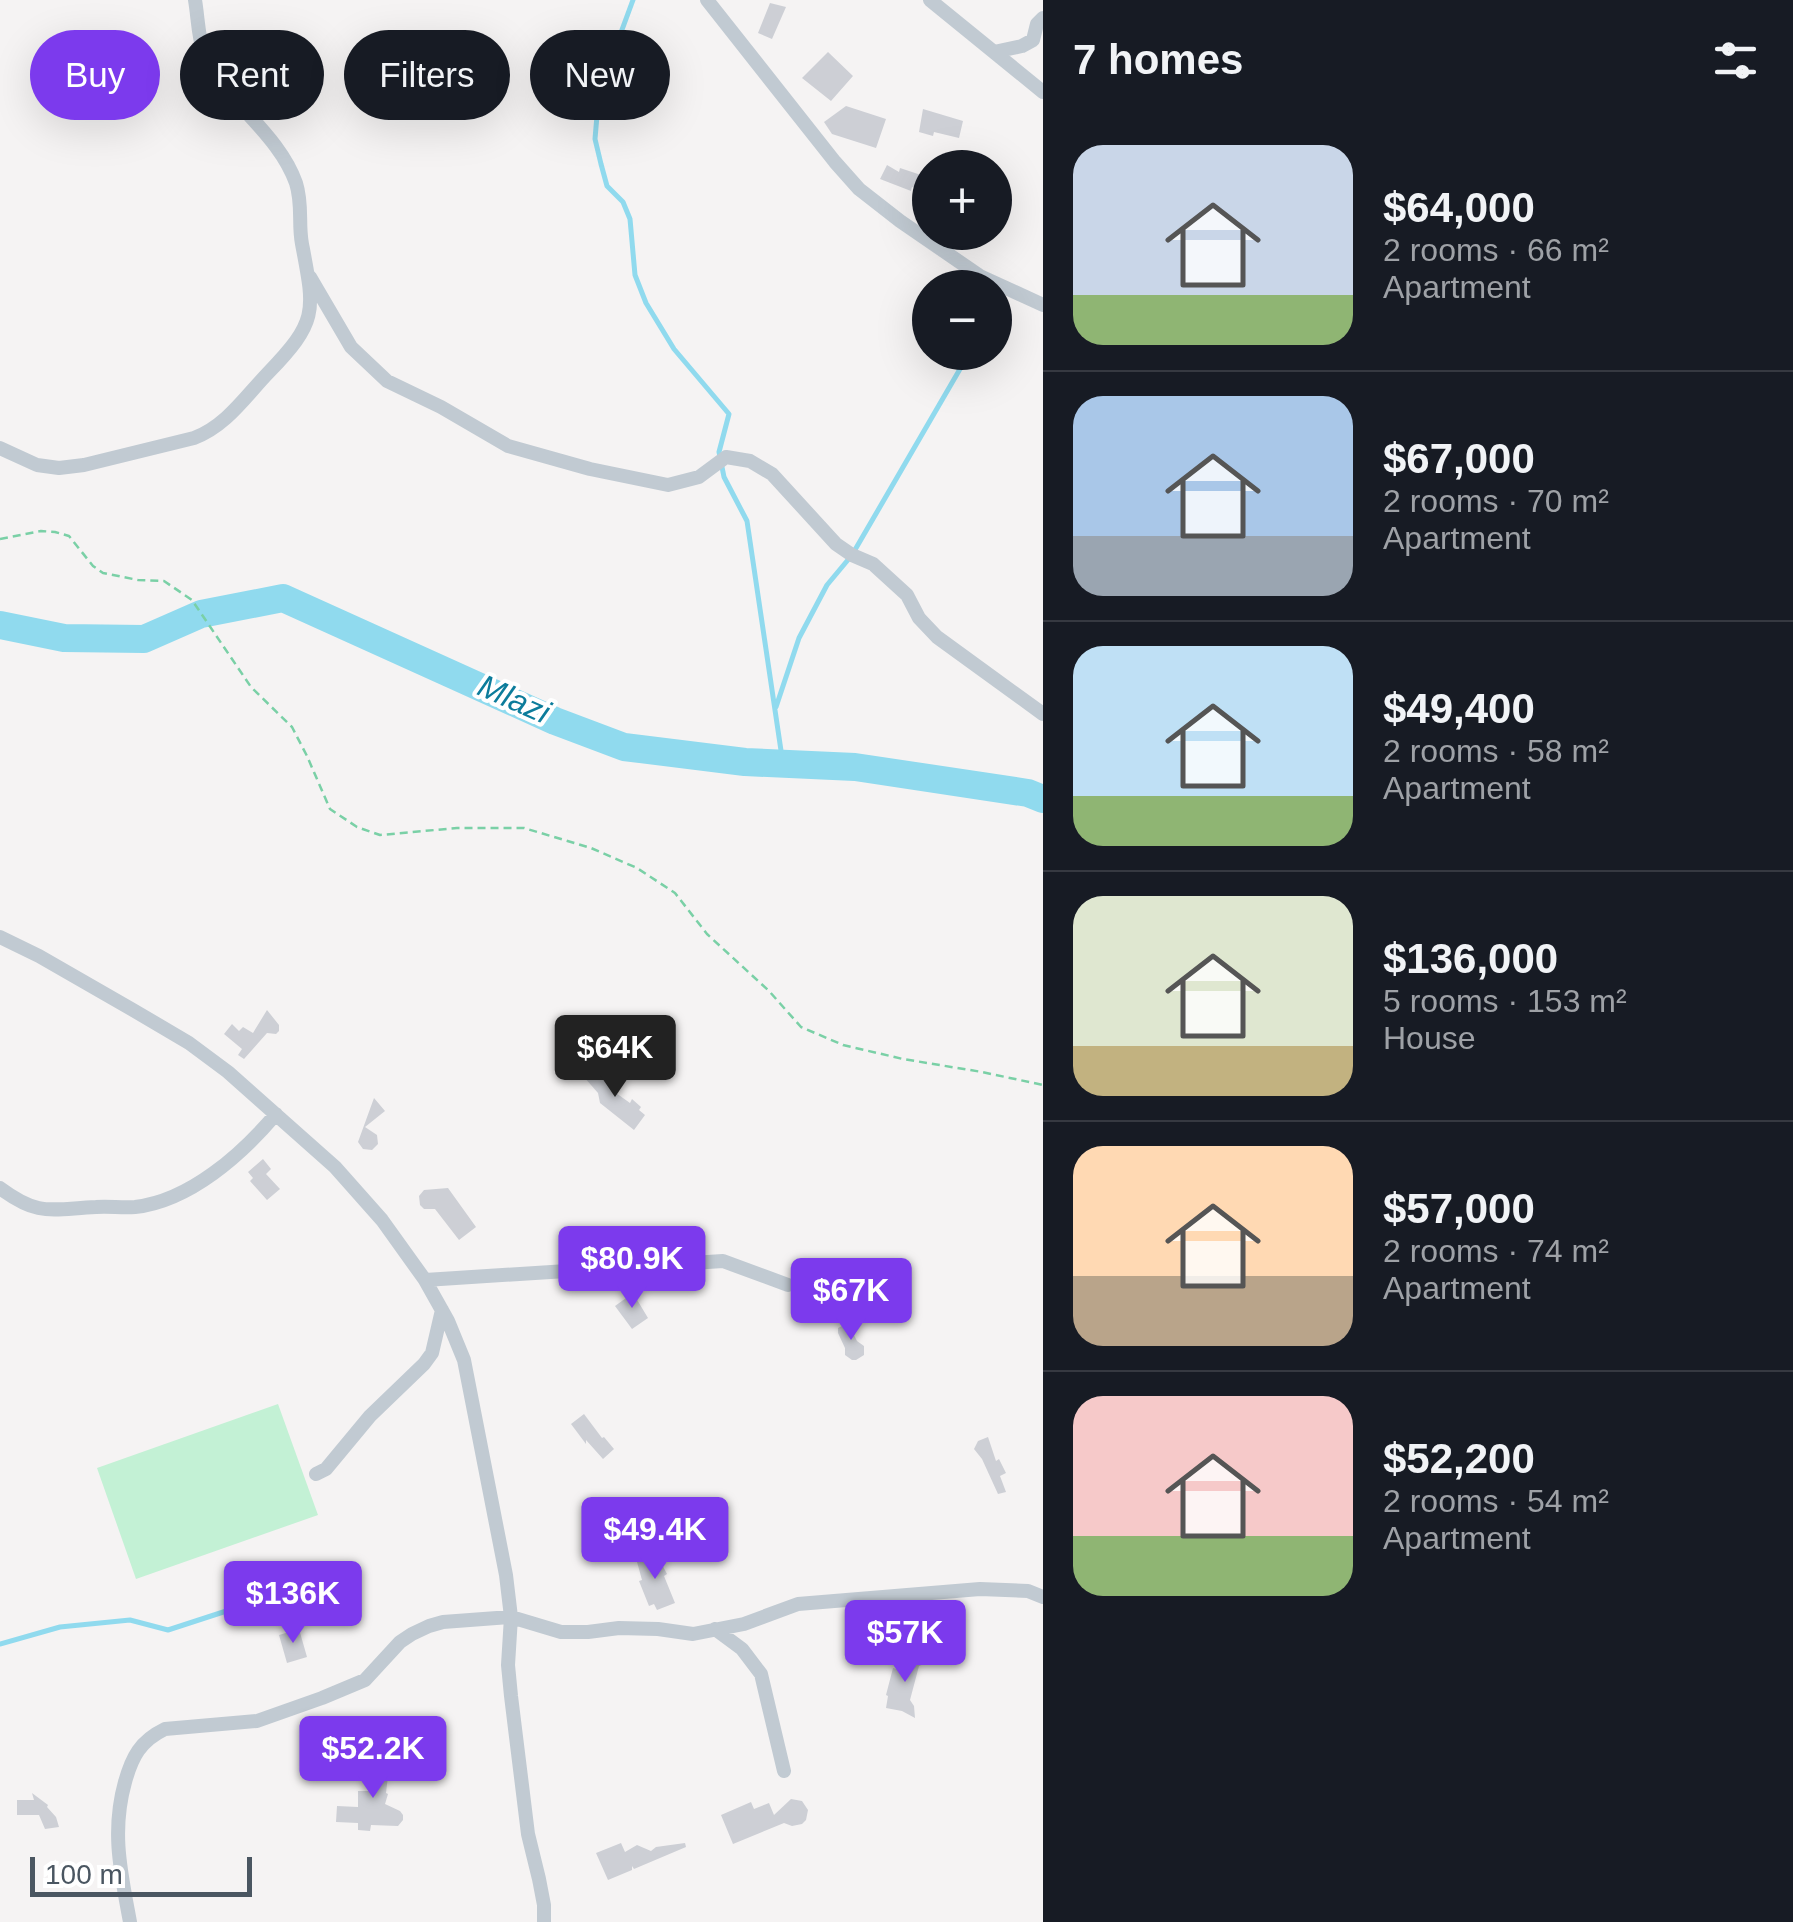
<!DOCTYPE html>
<html lang="en">
<head>
<meta charset="utf-8">
<style>
	:root { --surface:#171b24; --page:#20242c; --text:#f1f3f6; --muted:#9ea1a6; --line:#363941; --accent:#7c3aed }
	body { margin:0; font-family:Helvetica,sans-serif; background:var(--page); color:var(--text); height:100vh; display:flex; flex-direction:column; font-size:38px; white-space:nowrap }
	* { box-sizing:border-box; margin:0 }
	p { font-size:32px; color:var(--muted) }
	.icon { flex:none; width:55px; height:55px; fill:none; stroke:currentColor; stroke-width:2; stroke-linecap:round; stroke-linejoin:round }
	.map { position:relative; flex:1; overflow:hidden }
	.side { display:flex; flex-direction:column; background:var(--surface); width:750px }
	.side>* { flex:none }
	.banner { position:absolute; left:30px; top:30px; width:862px; height:90px; display:flex; gap:20px }
	.tools { position:absolute; left:912px; top:150px; display:grid; gap:20px }
	.tools a { display:grid; place-items:center; width:100px; height:100px; border-radius:50%; background:var(--surface); box-shadow:0 10px 40px #0002; font-size:50px }
	.scale { position:absolute; left:30px; bottom:25px; width:222px; box-sizing:border-box; padding-left:10px; border:5px solid #4a5661; border-top:0; font-size:28px; line-height:35px; white-space:nowrap; color:#4a5661; -webkit-text-stroke:8px #fff; paint-order:stroke }
	.price { position:absolute; translate:-50% -85px; padding:0 22px; border-radius:10px; background:var(--accent); color:#fff; font-size:32px; line-height:65px; filter:drop-shadow(0 2px 5px #0008) }
	.price::after { content:''; position:absolute; left:50%; top:60px; width:30px; height:22px; margin-left:-15px; background:inherit; clip-path:polygon(0 0,100% 0,50% 100%) }
	.price.current { background:#222; color:#fff }
	ul { padding:0; list-style:none }
	li { display:flex; align-items:center; gap:30px; height:250px; padding:0 30px }
	li+li { border-top:2px solid var(--line) }
	li span { display:grid; place-items:center; flex:none; width:280px; height:200px; border-radius:30px; color:#555 }
	li>.icon { margin-inline-start:auto }
	span .icon { width:120px; height:120px; fill:#fffc; stroke-width:1 }
	li b { font-size:42px }
	h2 { display:flex; justify-content:space-between; align-items:center; height:120px; padding:0 30px; font-size:42px }
	.chip { padding:0 35px; border-radius:45px; background:var(--surface); box-shadow:0 10px 40px #0002; font-size:35px; line-height:90px }
	.chip.current { background:var(--accent); color:#fff }
	main { display:flex; flex:1; min-height:0 }
	.map>svg:first-child { display:block }
	.green { fill:#c3f1d5 }
	.lines { fill:none; stroke-linecap:round; stroke-linejoin:round }
	.stream { stroke:#90daee; stroke-width:5 }
	.river { stroke:#90daee; stroke-width:28 }
	.building { fill:#cdcfd5 }
	.path { stroke:#7ad0a6; stroke-width:2.5; stroke-dasharray:8 5; stroke-linecap:butt }
	.street { stroke:#c1cad2; stroke-width:14 }
	.labels { text-anchor:middle; stroke-width:8; stroke-linejoin:round; paint-order:stroke }
	.water-label { font-size:32px; font-style:italic; fill:#0c7c9b; stroke:#fff }
</style>
</head>
<body>
<main>
<div class="map">
<svg width="1043" height="1922" viewBox="0 0 1043 1922">
	<rect width="100%" height="100%" fill="#f5f3f3"/>
	<path class="green" d="M278,1404L318,1515L136,1579L97,1468Z"/>
	<g class="lines">
		<path class="stream" d="M633,0L599,92L595,139L601,164L607,186L623,202L630,219L635,275L646,303L674,349L729,414L719,452L724,477L747,521L783,764
			M776,707L799,638L827,585L852,555L960,369
			M0,1644L60,1627L130,1620L168,1630L254,1602L273,1591"/>
		<path class="river" d="M0,625L64,638L144,639L201,614L283,598L555,721L624,747L745,762L855,767L1028,793L1043,799"/>
	</g>
	<path class="building" d="M770,3L786,7L772,39L758,33Z
		M828,52L853,76L831,101L802,78Z
		M846,106L886,119L876,148L832,134L824,122Z
		M923,109L963,121L959,138L934,132L933,136L919,132Z
		M887,165L899,172L900,168L930,178V193L912,187L911,191L880,179Z
		M267,1010L279,1025V1031L276,1034L267,1033L244,1059L238,1055L242,1049L224,1034L232,1024L239,1031L243,1027L253,1033Z
		M596,1066L616,1093L630,1103L632,1099L641,1107L639,1110L645,1115L634,1130L600,1103L598,1093L584,1077Z
		M374,1098L385,1111L365,1127L377,1135L378,1144L372,1150L363,1149L358,1142Z
		M263,1159L271,1169L266,1174L280,1189L267,1200L250,1181L253,1178L248,1172Z
		M448,1188L476,1227L459,1240L435,1209H424L420,1205L419,1196L424,1190Z
		M633,1293L648,1318L632,1329L615,1306Z
		M848,1323L857,1341L864,1346V1355L856,1360H852L845,1355V1348L838,1333V1328Z
		M584,1414L602,1438L604,1437L614,1449L603,1459L586,1440V1444L571,1424Z
		M988,1437L996,1461L999,1459L1006,1473L1000,1476L1006,1492L998,1494L982,1459L974,1449L978,1441Z
		M656,1553L667,1574L664,1576L675,1603L657,1610L654,1604L649,1606L639,1581L642,1580L637,1562Z
		M299,1629L307,1657L287,1663L279,1635Z
		M922,1650H926L930,1655L928,1662L919,1666L910,1700L914,1706L915,1718L902,1711L886,1708L888,1696L886,1695L893,1668L904,1671L908,1657L913,1659Z
		M371,1757L390,1759L386,1793L388,1794L385,1804L400,1811L403,1815V1820L398,1826L371,1825L370,1831L358,1830V1823L336,1822L337,1806L358,1807V1791H368Z
		M32,1793L48,1805L47,1807L56,1817L59,1827L45,1829L39,1815H17V1800H34Z
		M791,1799L802,1801L808,1810L806,1820L802,1824L792,1826L784,1823L733,1844L721,1815L751,1802L754,1809L769,1803L774,1815Z
		M621,1843L625,1852L637,1845L651,1851L656,1847L685,1843L686,1847L634,1869L632,1866V1870L608,1880L596,1853Z"/>
	<g class="lines">
		<path class="path" d="M0,539L41,531L55,532L69,536L93,566L103,573L138,580L164,581L192,600L251,687L292,727L307,756L330,809L357,827L380,835L457,828H524L591,848L637,868L675,893L707,934L769,991L801,1027L843,1045L903,1059L982,1072L1043,1085"/>
		<path class="street" d="M707,0L835,162L859,189L900,221L980,276L1043,305
			M930,0L1043,92
			M994,52L1022,46L1033,40L1037,24L1043,18
			M310,277L351,347L387,381L441,407L508,446L590,469L668,485L699,477L726,457L750,461L772,474L836,544L852,555L873,564L907,595L919,618L937,637L1043,714
			M0,448L37,465L59,468L84,465L194,438C226,426 245,397 268,373C318,321 315,312 302,244C298,223 303,205 296,183C278,132 225,102 204,53C198,37 198,17 195,0
			M0,937L39,956L133,1010L189,1043L228,1072L335,1167L382,1220L425,1280L448,1321L464,1360L506,1575L511,1617L508,1665L511,1696L528,1834L539,1879L544,1905V1922
			M0,1188C39,1217 51,1209 96,1207C109,1206 122,1208 135,1207C190,1201 242,1154 276,1114
			M425,1280L723,1261L788,1285
			M316,1474L326,1469L370,1416L424,1364L432,1353L442,1310
			M715,1629L742,1649L761,1674L784,1771
			M130,1922C121,1873 111,1832 125,1782C132,1757 140,1741 165,1729L257,1721L322,1698L365,1680L400,1642L412,1634L429,1626L443,1622L511,1617L561,1632H588L619,1628L658,1629L693,1634L744,1624L798,1604L980,1589L1028,1591L1043,1597"/>
	</g>
	<g class="labels">
		<g class="water-label">
			<text transform="translate(514 699) rotate(24)" y="11">Mlazi</text>
		</g>
	</g>
</svg>
<div class="tools">
<a>+</a>
<a>−</a>
</div>
<div class="scale">100 m</div>
<b class="price current" style="left:615px;top:1100px">$64K</b>
<b class="price" style="left:632px;top:1311px">$80.9K</b>
<b class="price" style="left:851px;top:1343px">$67K</b>
<b class="price" style="left:655px;top:1582px">$49.4K</b>
<b class="price" style="left:293px;top:1646px">$136K</b>
<b class="price" style="left:905px;top:1685px">$57K</b>
<b class="price" style="left:373px;top:1801px">$52.2K</b>
<div class="banner">
<a class="chip current">Buy</a>
<a class="chip">Rent</a>
<a class="chip">Filters</a>
<a class="chip">New</a>
</div>
</div>
<section class="side">
<h2>7 homes<svg class="icon" aria-label="filters" viewBox="0 0 24 24"><path d="M4 7h16M4 17h16"/><circle cx="9" cy="7" r="2"/><circle cx="15" cy="17" r="2"/></svg></h2>
<ul>
<li><span style="background:linear-gradient(#c9d6e8 75%,#8fb573 0)"><svg class="icon" aria-label="home" viewBox="0 0 24 24"><path d="M3 11l9-7 9 7M6 9v11h12V9"/></svg></span><div><b>$64,000</b><p>2 rooms · 66 m²</p><p>Apartment</p></div></li>
<li><span style="background:linear-gradient(#a9c7e8 70%,#9aa5b1 0)"><svg class="icon" aria-label="home" viewBox="0 0 24 24"><path d="M3 11l9-7 9 7M6 9v11h12V9"/></svg></span><div><b>$67,000</b><p>2 rooms · 70 m²</p><p>Apartment</p></div></li>
<li><span style="background:linear-gradient(#bfe0f5 75%,#8fb573 0)"><svg class="icon" aria-label="home" viewBox="0 0 24 24"><path d="M3 11l9-7 9 7M6 9v11h12V9"/></svg></span><div><b>$49,400</b><p>2 rooms · 58 m²</p><p>Apartment</p></div></li>
<li><span style="background:linear-gradient(#dfe7d0 75%,#c2b280 0)"><svg class="icon" aria-label="home" viewBox="0 0 24 24"><path d="M3 11l9-7 9 7M6 9v11h12V9"/></svg></span><div><b>$136,000</b><p>5 rooms · 153 m²</p><p>House</p></div></li>
<li><span style="background:linear-gradient(#ffd9b3 65%,#b9a48a 0)"><svg class="icon" aria-label="home" viewBox="0 0 24 24"><path d="M3 11l9-7 9 7M6 9v11h12V9"/></svg></span><div><b>$57,000</b><p>2 rooms · 74 m²</p><p>Apartment</p></div></li>
<li><span style="background:linear-gradient(#f6c9c9 70%,#8fb573 0)"><svg class="icon" aria-label="home" viewBox="0 0 24 24"><path d="M3 11l9-7 9 7M6 9v11h12V9"/></svg></span><div><b>$52,200</b><p>2 rooms · 54 m²</p><p>Apartment</p></div></li>
</ul>
</section>
</main>
</body>
</html>
